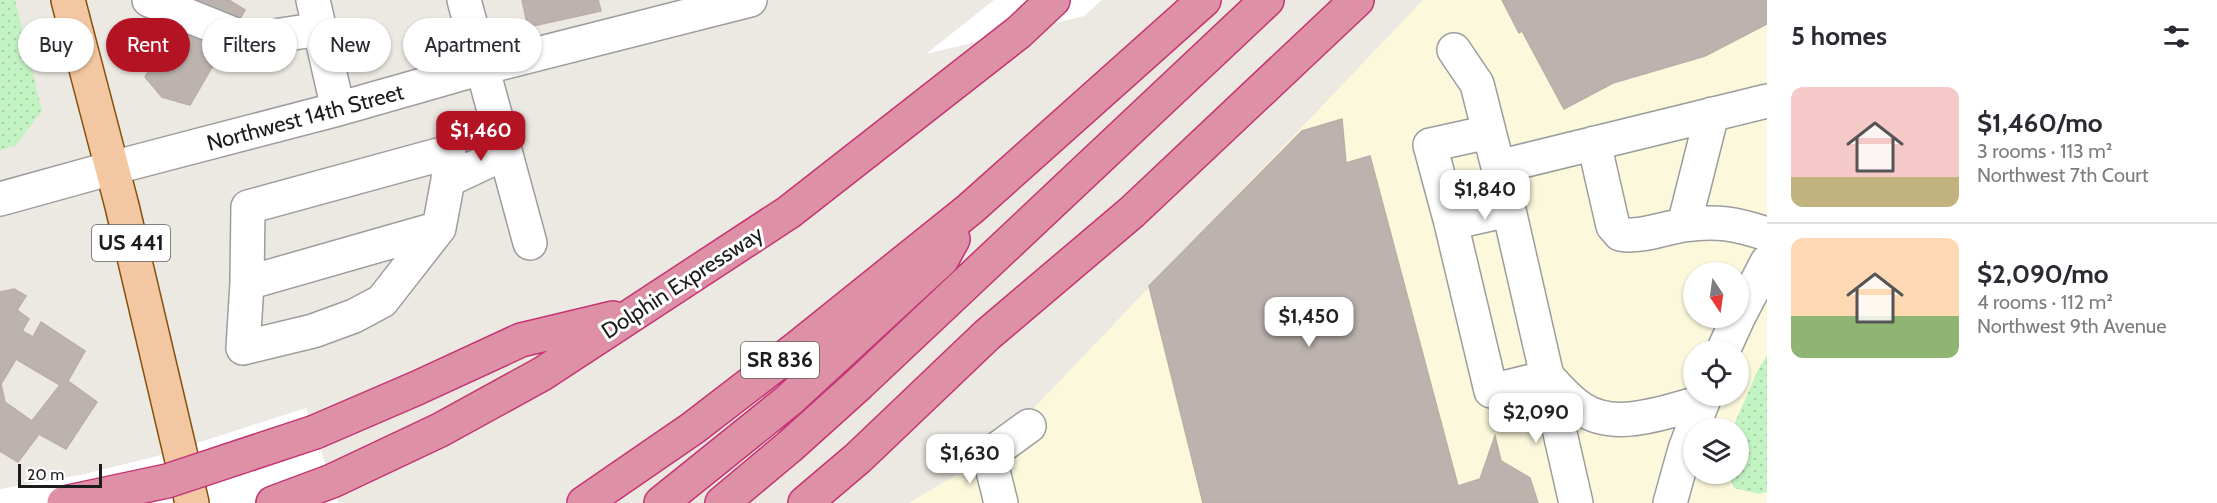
<!DOCTYPE html>
<html lang="en">
<head>
<meta charset="utf-8">
<style>
	:root { --surface:#fff; --page:#f2f2f3; --text:#2b2b33; --muted:#7c7c81; --line:#e1e1e2; --accent:#b41323 }
	body { margin:0; font-family:Cabin,sans-serif; background:var(--page); color:var(--text); height:100vh; display:flex; flex-direction:column; font-size:22px; white-space:nowrap }
	* { box-sizing:border-box; margin:0 }
	p { font-size:20px; color:var(--muted) }
	.icon { flex:none; width:33px; height:33px; fill:none; stroke:currentColor; stroke-width:2; stroke-linecap:round; stroke-linejoin:round }
	.map { position:relative; flex:1; overflow:hidden }
	.sheet { display:flex; flex-direction:column; background:var(--surface); width:450px }
	.sheet>* { flex:none }
	.top-card { position:absolute; left:18px; top:18px; width:570px; height:54px; display:flex; gap:12px }
	.needle { width:39px; rotate:167deg }
	.controls { position:absolute; left:1683px; top:262px; display:grid; gap:12px }
	.controls a { display:grid; place-items:center; width:66px; height:66px; border-radius:50%; background:var(--surface); box-shadow:0 2px 4px #0004; font-size:30px }
	.scale { position:absolute; left:18px; bottom:15px; width:84px; box-sizing:border-box; padding-left:6px; border:3px solid #1c1c1c; border-top:0; font-size:16px; line-height:21px; white-space:nowrap; color:#1c1c1c; -webkit-text-stroke:4px #fff; paint-order:stroke }
	.price { position:absolute; translate:-50% -51px; padding:0 14px; border-radius:12px; background:#fff; color:#222; font-size:20px; line-height:39px; filter:drop-shadow(0 2px 3px #0008) }
	.price::after { content:''; position:absolute; left:50%; top:36px; width:18px; height:14px; margin-left:-9px; background:inherit; clip-path:polygon(0 0,100% 0,50% 100%) }
	.price.on { background:var(--accent); color:#fff }
	ul { padding:0; list-style:none }
	li { display:flex; align-items:center; gap:18px; height:150px; padding:0 24px }
	li+li { border-top:2px solid var(--line) }
	li span { display:grid; place-items:center; flex:none; width:168px; height:120px; border-radius:12px; color:#555 }
	li>.icon { margin-inline-start:auto }
	span .icon { width:72px; height:72px; fill:#fffc; stroke-width:1 }
	li b { font-size:26px }
	h2 { display:flex; justify-content:space-between; align-items:center; height:72px; padding:0 24px; font-size:26px }
	.tag { padding:0 21px; border-radius:27px; background:var(--surface); box-shadow:0 2px 4px #0004; font-size:21px; line-height:54px }
	.tag.on { background:var(--accent); color:#fff }
	main { display:flex; flex:1; min-height:0 }
	.map>svg:first-child { display:block }
	.education { fill:#fbf8dc; fill-rule:evenodd }
	.park { fill:url(#park-dots) }
	.pier { fill:#fff }
	.building { fill:#bcb3af; stroke:#bcada6; stroke-width:1.5; fill-rule:evenodd }
	.lines { fill:none; stroke-linecap:round; stroke-linejoin:round }
	.minor-casing { stroke:#9d9d9d; stroke-width:36 }
	.major-casing { stroke:#85510e; stroke-width:36 }
	.highway-casing { stroke:#c53475; stroke-width:36 }
	.minor { stroke:#fff; stroke-width:33 }
	.major { stroke:#f2c7a1; stroke-width:33 }
	.highway { stroke:#dd90a6; stroke-width:33 }
	.highway-bridge-casing { stroke:#c53475; stroke-width:36; stroke-linecap:butt }
	.highway-bridge { stroke:#dd90a6; stroke-width:33 }
	.labels { text-anchor:middle; stroke-width:6; stroke-linejoin:round; paint-order:stroke }
	.shield { fill:#fff; stroke:#606060; stroke-width:1.5 }
	.shield-label { font-size:21px; font-weight:bold; fill:#1c1c1c }
	.street-label { font-size:22px; fill:#1c1c1c; stroke:#fff }
</style>
</head>
<body>
<main>
<div class="map">
<svg width="1767" height="503" viewBox="0 0 1767 503">
	<defs>
		<pattern id="park-dots" width="8" height="8" patternUnits="userSpaceOnUse" patternTransform="scale(1.5)"><rect width="8" height="8" fill="#c3f3c2"/><path d="M2 2h.1M6 6h.1" fill="none" stroke="#a7d0a6" stroke-width="1.8" stroke-linecap="round"/></pattern>
	</defs>
	<rect width="100%" height="100%" fill="#ece8e2"/>
	<path class="education" d="M1423,0H1767V503H909L989,455ZM1694,273H1738V318H1694ZM1694,351H1738V396H1694ZM1694,429H1738V474H1694Z"/>
	<path class="park" d="M0,0H15L42,111L15,146L0,150Z
		M1767,355V492L1759,494L1734,488L1728,474H1738V429H1732L1758,370Z"/>
	<path class="pier" d="M994,0H1102L1084,16L926,54Z
		M306,408L339,503H0V489L80,475L154,457Z"/>
	<path class="building" d="M191,0H229L245,10L190,105L162,97L145,77Z
		M522,0H598L601,11L528,27Z
		M1502,0H1767V24L1705,56L1613,83L1564,109L1522,31L1519,33Z
		M1342,119L1346,163L1370,156L1458,486L1480,479L1495,436L1501,461L1530,478L1538,503H1203L1149,286L1302,131Z
		M14,289L26,296L17,310L29,319L22,331L33,337L41,322L85,351L68,381L97,402L66,449L39,434L18,462L0,451V292ZM16,359L60,385L32,421L5,402L1,384Z"/>
	<g class="lines">
		<defs>
			<path id="minor" d="M149,0L236,35L255,39L320,29
				M313,0L338,109
				M464,0L530,243
				M1454,50L1477,84L1509,210L1576,503
				M1594,143L1613,226L1620,234C1641,238 1664,228 1684,225C1717,220 1736,224 1767,234
				M1498,167L1767,101
				M448,180L439,228L247,283L248,207L449,152L448,180L505,153
				M0,199L112,168L338,109L482,68L750,0
				M1509,210L1451,223L1491,391L1548,377
				M1451,223L1430,145L1489,132
				M1684,225L1712,114
				M247,283L243,348L313,331L354,316L382,301L439,228
				M1738,318L1767,262
				M1723,351L1738,318
				M1548,377C1558,388 1569,401 1582,409C1617,432 1666,411 1703,402
				M1001,503L989,455L1029,426
				M1670,503L1685,449L1705,396"/>
			<path id="major" d="M68,0L122,206L192,503"/>
			<path id="highway" d="M315,432L417,388L521,340L613,318
				M273,503L332,481L440,430L542,374L789,212L1019,32L1053,0
				M584,503L693,428L797,348L970,209L1204,0
				M661,503L789,400L942,259L953,239
				M722,503L789,447L859,384L1267,0
				M805,503L858,458L987,335L1132,212L1357,0"/>
		</defs>
		<use href="#minor" class="minor-casing"/>
		<use href="#major" class="major-casing"/>
		<use href="#highway" class="highway-casing"/>
		<use href="#minor" class="minor"/>
		<use href="#major" class="major"/>
		<use href="#highway" class="highway"/>
		<defs>
			<path id="highway-bridge" d="M64,503L167,481L315,432"/>
		</defs>
		<use href="#highway-bridge" class="highway-bridge-casing"/>
		<use href="#highway-bridge" class="highway-bridge"/>
	</g>
	<g class="labels">
		<g class="shield">
			<rect x="92" y="225" width="78" height="36" rx="4.5"/>
			<rect x="741" y="342" width="78" height="36" rx="4.5"/>
		</g>
		<g class="shield-label">
			<text x="131" y="250">US 441</text>
			<text x="780" y="367">SR 836</text>
		</g>
		<g class="street-label">
			<text transform="translate(305 117) rotate(-15)" y="8">Northwest 14th Street</text>
			<text transform="translate(682 282) rotate(-33)" y="8">Dolphin Expressway</text>
		</g>
	</g>
</svg>
<div class="controls">
<a><svg class="needle" viewBox="-14 -14 28 28"><path d="M0-13l5 13h-10z" fill="#e53935"/><path d="M0 13l5-13h-10z" fill="#7c7c81"/></svg></a>
<a><svg class="icon" aria-label="locate" viewBox="0 0 24 24"><circle cx="12" cy="12" r="6"/><path d="M12 2v4M12 18v4M2 12h4M18 12h4"/></svg></a>
<a><svg class="icon" aria-label="layers" viewBox="0 0 24 24"><path d="M12 4l9 5-9 5-9-5zM3 14l9 5 9-5"/></svg></a>
</div>
<div class="scale">20 m</div>
<b class="price on" style="left:481px;top:162px">$1,460</b>
<b class="price" style="left:1485px;top:221px">$1,840</b>
<b class="price" style="left:1309px;top:348px">$1,450</b>
<b class="price" style="left:1536px;top:444px">$2,090</b>
<b class="price" style="left:970px;top:485px">$1,630</b>
<div class="top-card">
<a class="tag">Buy</a>
<a class="tag on">Rent</a>
<a class="tag">Filters</a>
<a class="tag">New</a>
<a class="tag">Apartment</a>
</div>
</div>
<section class="sheet">
<h2>5 homes<svg class="icon" aria-label="filters" viewBox="0 0 24 24"><path d="M4 7h16M4 17h16"/><circle cx="9" cy="7" r="2"/><circle cx="15" cy="17" r="2"/></svg></h2>
<ul>
<li><span style="background:linear-gradient(#f6c9c9 75%,#c2b280 0)"><svg class="icon" aria-label="home" viewBox="0 0 24 24"><path d="M3 11l9-7 9 7M6 9v11h12V9"/></svg></span><div><b>$1,460/mo</b><p>3 rooms · 113 m²</p><p>Northwest 7th Court</p></div></li>
<li><span style="background:linear-gradient(#ffd9b3 65%,#8fb573 0)"><svg class="icon" aria-label="home" viewBox="0 0 24 24"><path d="M3 11l9-7 9 7M6 9v11h12V9"/></svg></span><div><b>$2,090/mo</b><p>4 rooms · 112 m²</p><p>Northwest 9th Avenue</p></div></li>
</ul>
</section>
</main>
</body>
</html>
